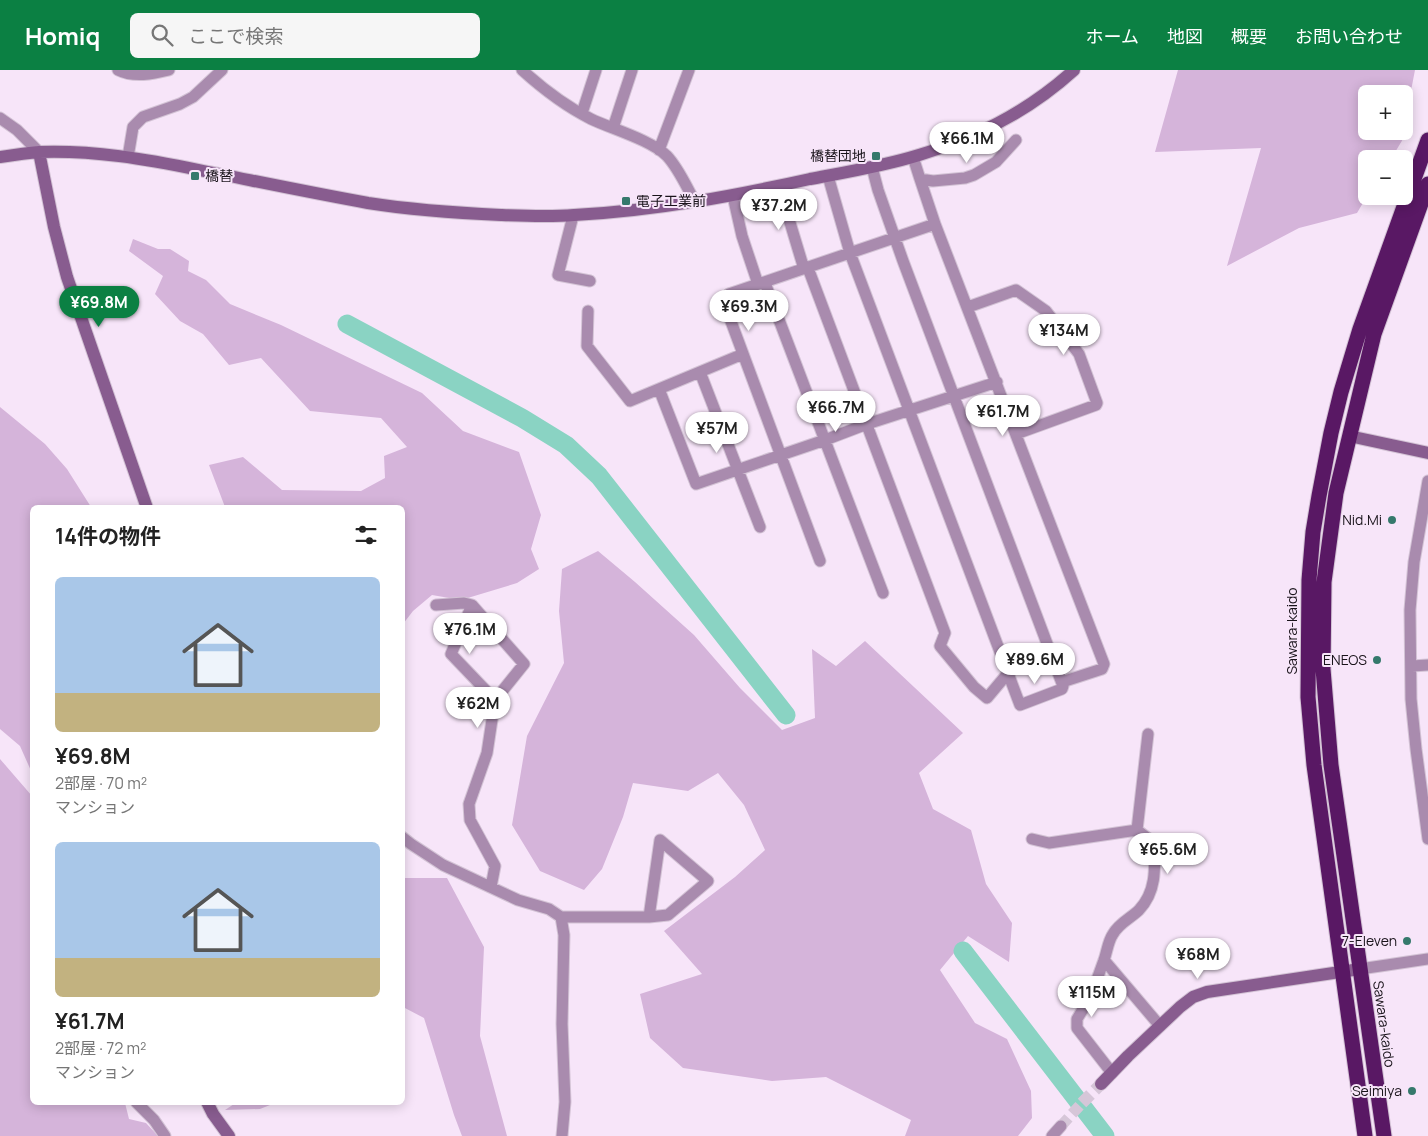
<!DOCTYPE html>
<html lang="ja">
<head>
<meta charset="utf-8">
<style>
	:root { --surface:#fff; --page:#f6f6f6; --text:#222; --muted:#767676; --accent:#0b8043 }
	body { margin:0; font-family:Manrope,"Noto Sans JP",sans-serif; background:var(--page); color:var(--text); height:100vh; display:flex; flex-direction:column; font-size:19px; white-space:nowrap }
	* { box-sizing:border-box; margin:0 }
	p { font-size:16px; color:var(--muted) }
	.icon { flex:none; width:28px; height:28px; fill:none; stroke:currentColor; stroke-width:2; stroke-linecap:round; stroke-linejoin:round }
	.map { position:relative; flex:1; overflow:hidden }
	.side { position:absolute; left:30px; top:435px; width:375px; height:600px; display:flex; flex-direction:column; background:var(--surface); border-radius:8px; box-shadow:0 2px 12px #0003 }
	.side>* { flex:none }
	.controls { position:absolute; left:1358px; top:15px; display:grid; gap:10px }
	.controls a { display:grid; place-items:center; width:55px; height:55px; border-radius:8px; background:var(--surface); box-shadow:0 2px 12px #0003; font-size:25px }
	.price { position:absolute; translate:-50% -42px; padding:0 11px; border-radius:18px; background:#fff; color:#222; font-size:16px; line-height:32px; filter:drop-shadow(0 1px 2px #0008) }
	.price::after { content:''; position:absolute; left:50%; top:30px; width:15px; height:11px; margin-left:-8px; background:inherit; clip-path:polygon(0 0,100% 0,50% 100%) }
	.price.current { background:var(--accent); color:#fff }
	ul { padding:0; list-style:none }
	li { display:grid; align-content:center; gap:10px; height:265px; padding:0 25px }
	li span { display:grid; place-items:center; height:155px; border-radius:8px; color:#555 }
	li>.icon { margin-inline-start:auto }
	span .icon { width:90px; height:90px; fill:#fffc; stroke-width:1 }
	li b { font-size:21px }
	h2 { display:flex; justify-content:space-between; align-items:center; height:60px; padding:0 25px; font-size:21px }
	header { display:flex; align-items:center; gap:30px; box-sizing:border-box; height:70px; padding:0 25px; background:var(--accent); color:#fff }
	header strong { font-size:24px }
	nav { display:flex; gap:28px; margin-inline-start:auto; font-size:18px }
	.search { width:350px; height:45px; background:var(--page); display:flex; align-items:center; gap:12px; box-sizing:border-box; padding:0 18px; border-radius:8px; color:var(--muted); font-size:19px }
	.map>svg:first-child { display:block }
	.green { fill:#d5b4da; fill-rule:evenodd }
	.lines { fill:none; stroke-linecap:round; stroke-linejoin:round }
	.river { stroke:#8ad3c3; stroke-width:19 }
	.street-tunnel { stroke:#d6c6d8; stroke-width:11; stroke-dasharray:11 5.5; stroke-linecap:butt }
	.secondary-tunnel { stroke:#d6c6d8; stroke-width:12; stroke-dasharray:12 6; stroke-linecap:butt }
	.street-casing { stroke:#d3c3d5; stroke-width:13 }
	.secondary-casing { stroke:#d3c3d5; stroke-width:14 }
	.highway-casing { stroke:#d3c3d5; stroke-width:17 }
	.street { stroke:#a98bae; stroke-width:11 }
	.secondary { stroke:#885c8f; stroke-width:12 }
	.highway { stroke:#591864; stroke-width:15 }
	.poi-dot { fill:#35796c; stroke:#f7e5f9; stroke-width:2 }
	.labels { text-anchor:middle; stroke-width:4; stroke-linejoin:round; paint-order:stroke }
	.poi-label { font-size:14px; fill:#19131a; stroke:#f7e5f9; text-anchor:end }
	.street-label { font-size:14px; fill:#19131a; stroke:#f7e5f9 }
</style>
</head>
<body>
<header>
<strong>Homiq</strong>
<div class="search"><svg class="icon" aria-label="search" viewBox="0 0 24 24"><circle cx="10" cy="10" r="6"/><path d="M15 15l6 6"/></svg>ここで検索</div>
<nav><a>ホーム</a><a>地図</a><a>概要</a><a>お問い合わせ</a></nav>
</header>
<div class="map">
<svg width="1428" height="1066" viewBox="0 0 1428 1066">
	<rect width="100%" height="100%" fill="#f7e5f9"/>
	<path class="green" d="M1178,0H1415L1409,31L1406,64L1391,89H1366L1367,126L1357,143L1299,158L1227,196L1261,78L1155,82ZM1366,24H1404V61H1366Z
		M133,169L158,179H170L189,191L188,201L206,210L230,234L281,255L422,323L463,361L519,382L541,445L531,479L539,499L517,513L461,530L432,525L413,541L403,554L402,438L225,437L209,395L243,387L282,420L361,421L385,408L384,386L407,377L381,348L310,341L261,288L229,295L203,264L180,251L155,224L163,206L129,181Z
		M0,337L45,374L67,399L91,437L32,438V703L20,676L0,659Z
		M598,481L635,512L694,565L740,618L782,660L815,648L812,579L836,596L865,571L963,663L919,703L933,739L971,760L986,814L1012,853L1009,892L968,866L940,900L975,953L1007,969L1031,1021L1032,1048L1018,1066H905L911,1050L826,1007L772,1011L683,998L650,968L640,924L702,904L664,861L735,807L765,780L744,735L718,703L688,721L633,713L623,747L602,799L584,820L540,801L512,755L527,666L564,593L559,541L562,499Z
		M0,689L32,726V1032L125,1033L129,1049L146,1053L158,1066H0Z
		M403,808H447L484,877L480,966L507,1066H462L454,1045L424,948L403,937Z
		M237,1032H275V1033L260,1039L225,1040Z"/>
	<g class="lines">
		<path class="river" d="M347,254L522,348L566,375L599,406L786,645
			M963,881L1105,1066"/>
		<path class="street-tunnel" d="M1061,1056L1082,1033"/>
		<path class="secondary-tunnel" d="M1082,1033L1101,1014"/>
		<defs>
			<path id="street" d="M118,0C134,8 153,4 169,0
				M522,0C543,19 565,36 591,49C612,59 651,70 667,86C679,99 686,116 695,132
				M582,43L596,0
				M0,48L17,60L39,82
				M613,58L632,0
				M659,80L689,0
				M128,87L133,57L143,47L180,34L193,27L222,0
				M913,87L920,109L933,111L965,108L974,105L996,92L1016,70
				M828,106L850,183L1020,635L1062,619L1063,616L903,191L878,120L872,97
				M920,109L935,154L1104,594L1102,599L1062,612
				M779,116L804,199
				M733,126L742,166L758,214
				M573,146L558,205L590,211
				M808,198L945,563L940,576L974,617L987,628L1008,603
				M765,213L883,523
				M968,237L1016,220L1046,241L1079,284L1097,333L1096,335L1016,364
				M588,241L587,276L630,331L743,284
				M700,302L760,457
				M659,319L696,414L825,370L867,354L997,312
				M1428,411L1414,492L1410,540L1411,629L1416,679L1428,769
				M820,491L726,238L729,224L935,154
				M436,535L464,533L472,535L524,594L495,630L487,683L469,734L470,750L495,796L491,817
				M472,535L451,584L495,630
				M1412,596L1428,595
				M1137,760L1148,664
				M402,767L411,774L443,795L518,830L549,839L561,847L564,865L562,954L565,1032L562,1066
				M1032,769L1049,773L1137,760L1154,773C1155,797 1157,821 1139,840C1131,848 1119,853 1113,864C1108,871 1107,882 1104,890L1160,956
				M561,847H649L660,770L708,811L668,845L649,847
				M1104,890L1091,926L1077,949V958L1112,1003
				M1360,899L1428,889
				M136,1032L154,1050L165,1066
				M1052,1066L1061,1056"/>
			<path id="secondary" d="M39,82L54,157L67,207L147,438
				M0,87C13,85 26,83 39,82C93,80 146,89 199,100C255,111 312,123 368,133C413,140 457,143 501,145C526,146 550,147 574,145C654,141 733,126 810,109C847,102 884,96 919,85C976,68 1030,40 1074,0
				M1349,366L1428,383
				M1101,1014L1128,986L1180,937L1193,927L1207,922L1360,899
				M207,1032L213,1044L229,1066"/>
			<path id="highway" d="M1365,1066L1314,695L1308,627L1309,510L1313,462L1319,426L1331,363L1341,322L1360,259L1428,70
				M1384,1066L1331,695L1323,599L1324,512L1336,423L1374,264L1428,114"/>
		</defs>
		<use href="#street" class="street-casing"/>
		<use href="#secondary" class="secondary-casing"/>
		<use href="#highway" class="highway-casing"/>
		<use href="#street" class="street"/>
		<use href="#secondary" class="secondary"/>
		<use href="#highway" class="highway"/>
	</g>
	<g class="poi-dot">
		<rect x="871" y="81" width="10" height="10" rx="2.5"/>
		<rect x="190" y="101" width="10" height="10" rx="2.5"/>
		<rect x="621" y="126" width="10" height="10" rx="2.5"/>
		<circle cx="1392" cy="450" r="5"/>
		<circle cx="1377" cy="590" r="5"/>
		<circle cx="1407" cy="871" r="5"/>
		<circle cx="1412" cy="1021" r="5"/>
	</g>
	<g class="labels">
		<g class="poi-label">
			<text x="866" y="91">橋替団地</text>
			<text x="205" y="111" text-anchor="start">橋替</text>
			<text x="636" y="136" text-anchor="start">電子工業前</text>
			<text x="1382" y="455">Nid.Mi</text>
			<text x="1367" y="595">ENEOS</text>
			<text x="1397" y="876">7-Eleven</text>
			<text x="1402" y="1026">Seimiya</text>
		</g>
		<g class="street-label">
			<text transform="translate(1292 561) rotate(-90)" y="5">Sawara-kaido</text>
			<text transform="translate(1384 954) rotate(82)" y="5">Sawara-kaido</text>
		</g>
	</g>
</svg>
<div class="controls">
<a>+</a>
<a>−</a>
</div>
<b class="price" style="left:967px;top:94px">¥66.1M</b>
<b class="price" style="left:779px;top:161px">¥37.2M</b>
<b class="price current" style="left:99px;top:258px">¥69.8M</b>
<b class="price" style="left:749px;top:262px">¥69.3M</b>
<b class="price" style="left:1064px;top:286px">¥134M</b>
<b class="price" style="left:836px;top:363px">¥66.7M</b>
<b class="price" style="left:1003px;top:367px">¥61.7M</b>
<b class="price" style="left:717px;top:384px">¥57M</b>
<b class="price" style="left:470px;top:585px">¥76.1M</b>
<b class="price" style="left:1035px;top:615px">¥89.6M</b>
<b class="price" style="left:478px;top:659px">¥62M</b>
<b class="price" style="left:1168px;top:805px">¥65.6M</b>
<b class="price" style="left:1198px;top:910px">¥68M</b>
<b class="price" style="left:1092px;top:948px">¥115M</b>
<section class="side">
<h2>14件の物件<svg class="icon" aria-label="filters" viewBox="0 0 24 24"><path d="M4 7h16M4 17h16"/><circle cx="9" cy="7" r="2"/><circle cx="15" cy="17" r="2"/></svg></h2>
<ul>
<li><span style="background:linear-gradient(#a9c7e8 75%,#c2b280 0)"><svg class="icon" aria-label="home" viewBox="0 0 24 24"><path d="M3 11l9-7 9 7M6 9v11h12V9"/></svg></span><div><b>¥69.8M</b><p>2部屋 · 70 m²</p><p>マンション</p></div></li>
<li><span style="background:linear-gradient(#a9c7e8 75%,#c2b280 0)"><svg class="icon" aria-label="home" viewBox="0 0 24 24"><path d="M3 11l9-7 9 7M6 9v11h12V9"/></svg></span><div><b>¥61.7M</b><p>2部屋 · 72 m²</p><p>マンション</p></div></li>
</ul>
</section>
</div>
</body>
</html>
